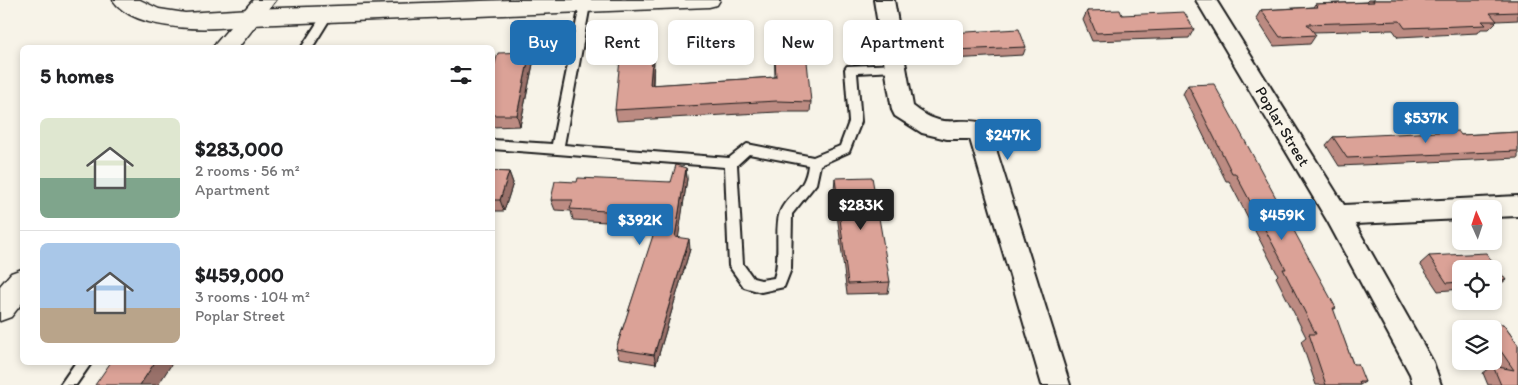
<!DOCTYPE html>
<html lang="en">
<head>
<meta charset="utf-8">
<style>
	:root { --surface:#fff; --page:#f2f2f2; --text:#202124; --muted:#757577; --line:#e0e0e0; --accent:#1f6fb2 }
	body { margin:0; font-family:Itim,sans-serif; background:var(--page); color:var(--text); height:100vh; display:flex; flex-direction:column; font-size:19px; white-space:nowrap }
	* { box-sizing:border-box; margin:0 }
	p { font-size:16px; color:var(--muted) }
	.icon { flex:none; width:28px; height:28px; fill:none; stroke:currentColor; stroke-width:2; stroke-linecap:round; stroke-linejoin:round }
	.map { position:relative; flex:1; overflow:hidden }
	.panel { position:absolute; left:20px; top:45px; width:475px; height:320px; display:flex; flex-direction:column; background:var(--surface); border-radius:8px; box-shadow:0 2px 8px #0003 }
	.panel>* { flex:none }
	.banner { position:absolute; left:510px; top:20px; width:475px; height:45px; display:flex; gap:10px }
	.needle { width:32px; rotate:357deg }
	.tools { position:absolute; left:1452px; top:200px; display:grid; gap:10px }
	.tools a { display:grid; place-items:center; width:50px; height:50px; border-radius:8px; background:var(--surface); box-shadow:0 2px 8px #0003; font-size:25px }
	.price { position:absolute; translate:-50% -42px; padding:0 11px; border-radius:5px; background:var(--accent); color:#fff; font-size:16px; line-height:32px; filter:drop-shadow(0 1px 2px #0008) }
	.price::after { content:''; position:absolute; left:50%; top:30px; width:15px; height:11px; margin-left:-8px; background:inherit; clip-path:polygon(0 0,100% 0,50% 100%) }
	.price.current { background:#222; color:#fff }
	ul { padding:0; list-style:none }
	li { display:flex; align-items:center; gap:15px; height:125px; padding:0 20px }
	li+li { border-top:1px solid var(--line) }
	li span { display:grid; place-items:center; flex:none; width:140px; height:100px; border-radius:8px; color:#555 }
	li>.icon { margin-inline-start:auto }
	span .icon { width:60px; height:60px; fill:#fffc; stroke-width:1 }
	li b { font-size:21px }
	h2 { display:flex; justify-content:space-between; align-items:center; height:60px; padding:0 20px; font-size:21px }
	.pill { padding:0 18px; border-radius:8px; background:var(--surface); box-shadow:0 2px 8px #0003; font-size:18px; line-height:45px }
	.pill.current { background:var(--accent); color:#fff }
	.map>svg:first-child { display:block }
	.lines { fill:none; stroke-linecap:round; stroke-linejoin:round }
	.service-casing { stroke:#1c1c1c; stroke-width:4 }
	.minor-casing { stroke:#1c1c1c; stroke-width:4 }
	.tertiary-casing { stroke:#1c1c1c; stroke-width:3 }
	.secondary-casing { stroke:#1c1c1c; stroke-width:3 }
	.primary-casing { stroke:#1c1c1c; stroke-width:3 }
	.service { fill:#f7f3e8; fill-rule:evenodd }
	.minor { fill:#f7f3e8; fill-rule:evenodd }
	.tertiary { fill:#f7f3e8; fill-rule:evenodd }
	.secondary { fill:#f7f3e8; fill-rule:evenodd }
	.primary { fill:#f7f3e8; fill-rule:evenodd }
	.wall { fill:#bc8b82; stroke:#1c1c1c }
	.shaded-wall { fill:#99716a; stroke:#1c1c1c }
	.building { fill:#dba297; stroke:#1c1c1c }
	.labels { text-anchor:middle; stroke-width:4; stroke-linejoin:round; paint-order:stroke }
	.street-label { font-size:16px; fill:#1c1c1c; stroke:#f7f3e8 }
</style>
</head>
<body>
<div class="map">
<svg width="1518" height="385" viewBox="0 0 1518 385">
	<rect width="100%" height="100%" fill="#f7f3e8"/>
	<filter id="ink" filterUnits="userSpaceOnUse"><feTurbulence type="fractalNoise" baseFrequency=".02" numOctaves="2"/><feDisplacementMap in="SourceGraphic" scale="10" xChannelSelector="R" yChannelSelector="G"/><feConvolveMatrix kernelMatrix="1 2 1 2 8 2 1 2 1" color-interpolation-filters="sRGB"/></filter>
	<g filter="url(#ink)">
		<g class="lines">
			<defs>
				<path id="service" d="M585,2L590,5L564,145L729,158L747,144L813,157L840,146L849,122L845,69L847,66L899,64L901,67L899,70L895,71L857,73L861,122L849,152L820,165L816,184L792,214L791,269L784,287L761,292L744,287L729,266L725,167L492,149V140L552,144L580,5ZM749,154L808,165C805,193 788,192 780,212C774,228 781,258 774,278L761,280L753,278L743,264L737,165Z
					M328,11L333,14L312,48H301L324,12Z
					M76,362H92L76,385H60Z"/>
				<path id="minor" d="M874,0H894L913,106C947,133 955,114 987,124L990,130L1070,385H1042L970,139H947L922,133L895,116L892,110Z
					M1196,0H1216L1344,205L1518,196V216L1494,217V209H1461V219L1355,224L1433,362L1441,385H1413L1410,374L1328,222Z"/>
				<path id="tertiary" d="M510,0H720L717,5L709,7L251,25L243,22L240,17L243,12L251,9Z"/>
				<path id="secondary" d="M113,0H140L159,9L185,13L251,9L259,12L262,17L259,22C225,32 135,34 113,0Z"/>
				<path id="primary" d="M253,0H276L238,48H212Z
					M22,269V303L11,317L0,321V286L11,273Z"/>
			</defs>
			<use href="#service" class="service-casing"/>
			<use href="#minor" class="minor-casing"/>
			<use href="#tertiary" class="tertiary-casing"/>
			<use href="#secondary" class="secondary-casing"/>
			<use href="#primary" class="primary-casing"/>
			<use href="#service" class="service"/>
			<use href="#minor" class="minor"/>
			<use href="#tertiary" class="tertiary"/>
			<use href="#secondary" class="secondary"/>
			<use href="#primary" class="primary"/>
		</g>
		<path class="wall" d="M1368,0H1518V20L1497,21L1489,29H1481L1478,33L1398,37L1393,30L1313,32L1316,35L1310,44L1274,46L1256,18L1261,10L1313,7L1315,4L1366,2Z
			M1087,11L1122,15L1194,29L1189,38L1092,41L1083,20Z
			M949,33L1026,47L1023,55L952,59L947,41Z
			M774,42L811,102L810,112H777L617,121L615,110L653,49L654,59L653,85L775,77Z
			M533,64L520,126L492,127V74Z
			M1188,85L1336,308L1333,310L1353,364L1365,382L1360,385H1316L1301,341L1306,337L1276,277L1278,275L1229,181H1226L1183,94Z
			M1518,132V158L1339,166L1326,145L1333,137L1461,135Z
			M686,168L687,179L678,237L690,249L656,364L619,358L616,349L657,225L573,220L571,211L555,210L551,200L671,182Z
			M492,171L509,172L513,183L504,211H492Z
			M835,178L890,282L888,293L847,294L834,190Z
			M1429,256L1461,269V289L1438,291L1420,264Z
			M1494,280H1506L1496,287H1494Z
			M1503,324L1518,345V385H1488L1483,373L1493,366L1497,367L1493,361H1494V329H1477L1482,325Z"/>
		<path class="shaded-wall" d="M653,49L654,59L652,96L650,85Z
			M530,52L533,64L520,126L517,115Z
			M686,168L687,179L677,247L675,237Z
			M509,172L513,183L504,211L500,200Z
			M689,239L690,249L656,364L654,355Z
			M155,362H173L158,385H140Z"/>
		<path class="building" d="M1373,0H1518V12L1490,13L1497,21H1482L1486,25L1405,28L1400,21L1307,24L1316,35L1280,37L1261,10L1318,7L1315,4L1374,2Z
			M1120,10L1122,15L1184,12L1194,29L1096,33L1087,11Z
			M1019,29L1026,47L954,50L949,33Z
			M805,41L811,102L777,101L615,110L621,49H653L650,85L776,77L774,42Z
			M530,52L517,115H492V74L498,53Z
			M1214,84L1336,308H1333L1353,364H1358L1365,382H1359L1360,385H1326L1309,334H1316L1283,269H1286L1235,173H1232L1188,85Z
			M1458,131L1461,135L1518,132V151L1347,158L1333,137Z
			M676,165L686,168L675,237L689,239L654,355L616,349L660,214L570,209L573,200H551L555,181L577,182L578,178L671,182Z
			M492,171L509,172L500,200H492Z
			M872,177L890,282L848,284L835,178Z
			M1486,253L1506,280H1494V269H1461V282L1447,283L1429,256Z
			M1503,324L1518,345V385H1501L1493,366L1514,370L1494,341V329H1485L1482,325Z
			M111,362H155L140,385H95Z"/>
	</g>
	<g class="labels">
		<g class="street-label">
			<text transform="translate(1283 126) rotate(59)" y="6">Poplar Street</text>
		</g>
	</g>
</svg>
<div class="tools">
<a><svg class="needle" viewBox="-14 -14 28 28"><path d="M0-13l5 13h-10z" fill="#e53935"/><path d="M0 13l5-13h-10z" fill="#757577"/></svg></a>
<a><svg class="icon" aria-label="locate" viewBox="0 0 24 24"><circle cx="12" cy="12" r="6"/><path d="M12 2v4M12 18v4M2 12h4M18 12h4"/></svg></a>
<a><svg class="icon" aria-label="layers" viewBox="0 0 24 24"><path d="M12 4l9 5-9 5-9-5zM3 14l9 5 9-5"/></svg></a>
</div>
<b class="price" style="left:1426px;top:144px">$537K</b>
<b class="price" style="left:1008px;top:161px">$247K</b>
<b class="price current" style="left:861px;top:231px">$283K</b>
<b class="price" style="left:1282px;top:241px">$459K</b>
<b class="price" style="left:640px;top:246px">$392K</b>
<div class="banner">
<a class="pill current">Buy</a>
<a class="pill">Rent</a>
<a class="pill">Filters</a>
<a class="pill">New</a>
<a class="pill">Apartment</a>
</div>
<section class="panel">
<h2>5 homes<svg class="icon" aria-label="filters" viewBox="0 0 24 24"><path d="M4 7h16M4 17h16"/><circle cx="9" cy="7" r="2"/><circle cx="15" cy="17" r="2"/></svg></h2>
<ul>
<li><span style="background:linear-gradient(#dfe7d0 60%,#7fa58c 0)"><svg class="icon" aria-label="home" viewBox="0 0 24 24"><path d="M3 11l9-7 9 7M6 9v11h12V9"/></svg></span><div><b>$283,000</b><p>2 rooms · 56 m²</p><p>Apartment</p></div></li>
<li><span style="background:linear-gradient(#a9c7e8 65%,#b9a48a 0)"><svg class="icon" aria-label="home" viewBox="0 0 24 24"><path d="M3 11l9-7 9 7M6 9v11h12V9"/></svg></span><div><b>$459,000</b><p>3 rooms · 104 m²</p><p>Poplar Street</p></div></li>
</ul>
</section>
</div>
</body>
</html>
